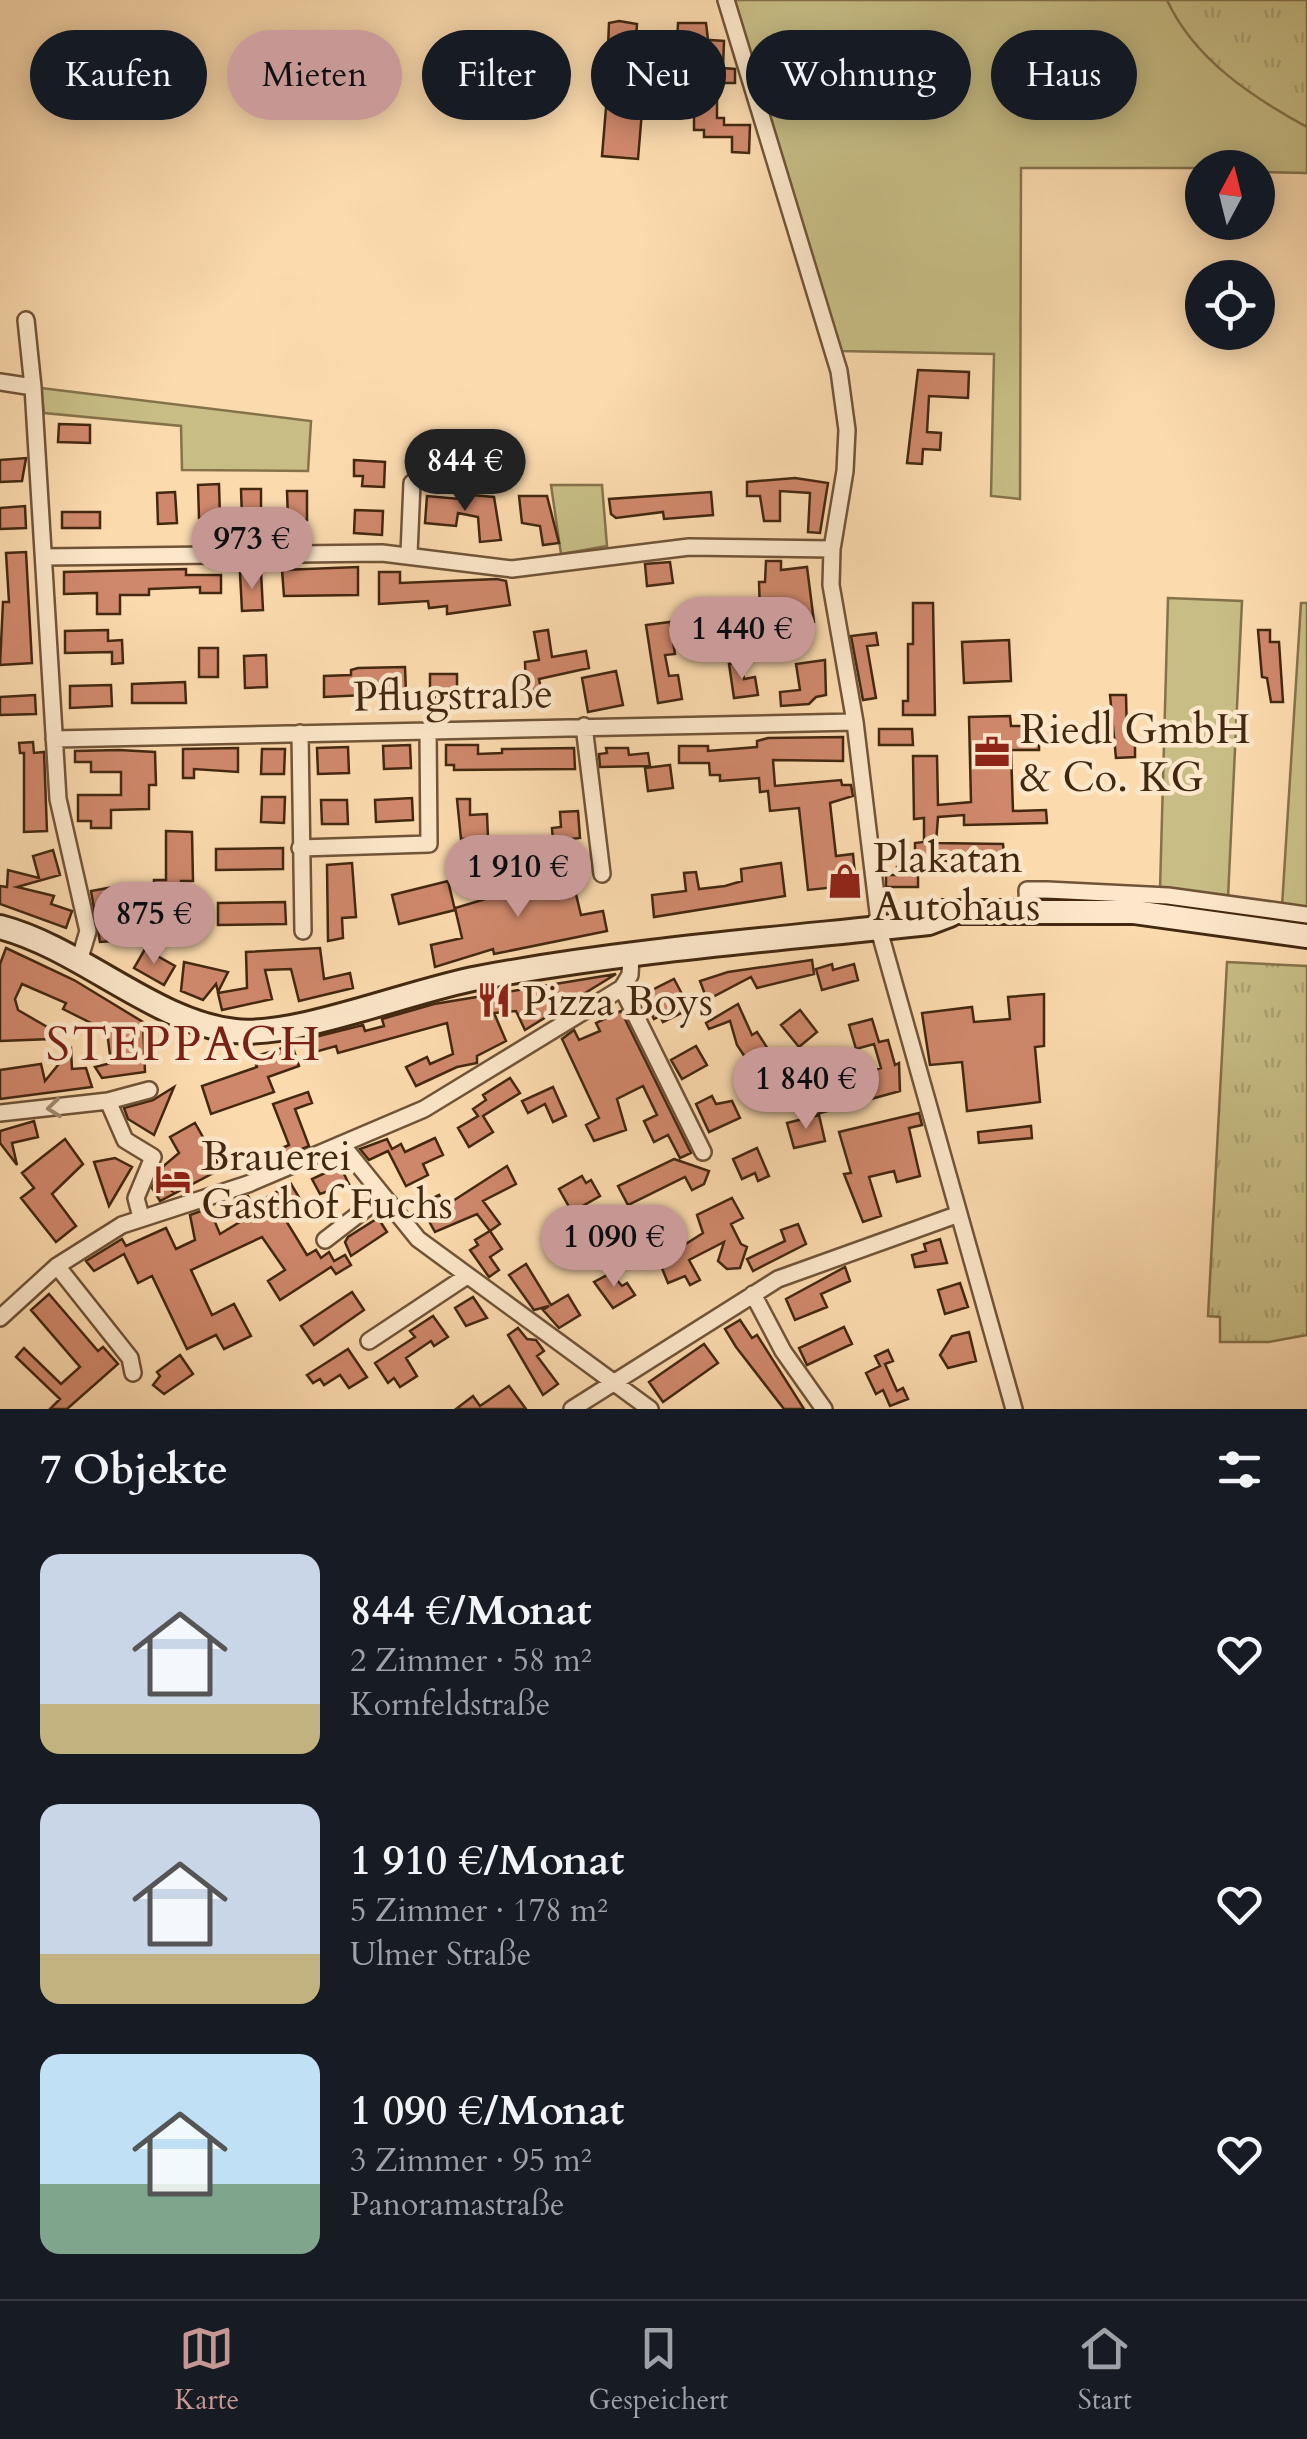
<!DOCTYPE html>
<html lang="de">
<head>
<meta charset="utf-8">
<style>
	:root { --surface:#171b24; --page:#242831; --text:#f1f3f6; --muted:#9ea1a6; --line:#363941; --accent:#c59692 }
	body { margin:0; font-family:Cardo,serif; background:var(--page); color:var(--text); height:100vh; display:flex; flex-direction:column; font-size:38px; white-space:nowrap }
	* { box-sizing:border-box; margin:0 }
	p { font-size:32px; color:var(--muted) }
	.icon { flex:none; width:55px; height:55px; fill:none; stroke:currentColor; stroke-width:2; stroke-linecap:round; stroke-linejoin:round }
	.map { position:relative; height:1409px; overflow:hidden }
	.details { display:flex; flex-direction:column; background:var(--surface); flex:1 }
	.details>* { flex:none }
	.hud { position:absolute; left:30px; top:30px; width:1248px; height:90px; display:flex; gap:20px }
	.needle { width:65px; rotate:7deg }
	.fabs { position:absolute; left:1185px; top:150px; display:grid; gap:20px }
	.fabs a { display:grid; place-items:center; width:90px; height:90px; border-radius:50%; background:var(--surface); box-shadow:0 5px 25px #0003; font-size:50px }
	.price { position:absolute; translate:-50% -85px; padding:0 22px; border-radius:35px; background:var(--accent); color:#111; font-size:32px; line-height:65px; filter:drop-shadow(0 2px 5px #0008) }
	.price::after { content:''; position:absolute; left:50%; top:60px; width:30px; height:22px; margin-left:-15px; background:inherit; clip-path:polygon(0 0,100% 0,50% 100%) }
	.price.selected { background:#222; color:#fff }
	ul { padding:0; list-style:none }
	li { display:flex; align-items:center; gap:30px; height:250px; padding:0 40px }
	li span { display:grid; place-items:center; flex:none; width:280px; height:200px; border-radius:20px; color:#555 }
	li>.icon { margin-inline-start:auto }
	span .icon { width:120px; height:120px; fill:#fffc; stroke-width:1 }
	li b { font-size:42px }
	h2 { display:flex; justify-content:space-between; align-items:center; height:120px; padding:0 40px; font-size:42px }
	.pill { padding:0 35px; border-radius:45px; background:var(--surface); box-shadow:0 5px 25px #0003; font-size:35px; line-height:90px }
	.pill.selected { background:var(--accent); color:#111 }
	.dock { display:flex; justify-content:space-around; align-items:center; height:140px; border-top:2px solid var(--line); background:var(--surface); font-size:28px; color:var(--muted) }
	.dock a { display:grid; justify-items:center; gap:5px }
	.dock .selected { color:var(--accent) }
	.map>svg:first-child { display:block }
	.grass { fill:#c7bd85; stroke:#85724a; stroke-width:2.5 }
	.park { fill:url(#park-tufts); stroke:#85724a; stroke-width:2.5 }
	.building { fill:#d0886c; stroke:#432810; stroke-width:2.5 }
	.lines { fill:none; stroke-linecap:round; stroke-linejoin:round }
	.street-casing { stroke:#715438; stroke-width:20 }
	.secondary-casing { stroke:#432810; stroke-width:28 }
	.street { stroke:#fce7ca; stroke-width:15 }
	.secondary { stroke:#fce7ca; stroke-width:22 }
	.oneway { stroke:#a0886d }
	.labels { text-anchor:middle; stroke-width:9; stroke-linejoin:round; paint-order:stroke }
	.street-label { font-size:42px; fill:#432810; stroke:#fce7ca }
	.poi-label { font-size:42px; fill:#432810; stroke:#fce7ca; text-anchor:start }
	.quarter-label { font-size:48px; letter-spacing:2.5px; fill:#7a1f14; stroke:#fce7ca }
</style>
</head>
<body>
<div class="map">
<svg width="1307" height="1409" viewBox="0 0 1307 1409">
	<defs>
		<pattern id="park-tufts" width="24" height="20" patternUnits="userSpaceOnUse" patternTransform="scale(2.5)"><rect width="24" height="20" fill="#c7bd85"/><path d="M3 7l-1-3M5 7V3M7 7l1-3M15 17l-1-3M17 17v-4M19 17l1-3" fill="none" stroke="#aca272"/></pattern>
	</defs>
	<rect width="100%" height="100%" fill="#fbdaae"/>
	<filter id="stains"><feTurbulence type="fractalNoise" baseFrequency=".002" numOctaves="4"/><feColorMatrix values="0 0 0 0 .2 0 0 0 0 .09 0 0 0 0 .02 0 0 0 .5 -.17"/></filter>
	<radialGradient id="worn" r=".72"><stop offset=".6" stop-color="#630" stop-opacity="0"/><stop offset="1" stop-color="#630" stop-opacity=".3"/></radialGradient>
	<path class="grass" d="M732,0H1167C1200,62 1248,93 1307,127V173L1258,172V168H1021L1020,499L991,496L994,354L840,351Z
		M41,388L311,421L308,471L182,470L181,426L44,413Z
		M551,485H602L607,546L561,554Z
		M1168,598L1242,601L1228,898L1160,890Z
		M1301,603H1307V911L1282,906Z"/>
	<path class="park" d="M1167,0H1307V127C1252,97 1194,59 1167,0Z
		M1227,962L1307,966V1335L1269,1342H1220V1317L1208,1316Z"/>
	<path class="building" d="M619,21L637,24L636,40L650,41V56L638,55L637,82L613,81L615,48L608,47L609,23Z
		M678,23H706L709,48L677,47Z
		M710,40L724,41L723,68L735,69V83H717V118H724V125H750L749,153L732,152V137H704V130H694V115L674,114V93H704Z
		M606,108L642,111L638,159L602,156Z
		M918,370L969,372L968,398L929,396L927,432L941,433L940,450L923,449L922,464L907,463Z
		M59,424L90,425V443L58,442Z
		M26,458L22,481L0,482V460Z
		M354,460L385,462L384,487L362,486L363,476H354Z
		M795,478L828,483L820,533L808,532L810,493L780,491V521H764L760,496H747V482Z
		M219,484L220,517L199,518L198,485Z
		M241,489H261V518H242Z
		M287,491H307V520H288Z
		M175,492L177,523L158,524L157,493Z
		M711,492L713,515L664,519L663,512L616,518L611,514L609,499Z
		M472,495L494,497L501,540L480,542L478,517L458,513L456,526L425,523L427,496L471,500Z
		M519,496H547L559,543L543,545L540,526L522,523Z
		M25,506L26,528L0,529V508Z
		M355,510L383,511L382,535L354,533Z
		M62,512H100V528H62Z
		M26,552L32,663L0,665L3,602H9L6,553Z
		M766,561H781V570L807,567L814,622L791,625L789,609L760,612L759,582H765Z
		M670,562L673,583L647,586L645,564Z
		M358,567V595L284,596L282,570Z
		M186,569V575H221V593H200V587L149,589V595H120V614H97V593L64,594V572Z
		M261,572L263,610L242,611L240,573Z
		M379,572H400V583L497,579L506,581L510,605L447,614V606L429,608L428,601L379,604Z
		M913,603H933L935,715H903V701H908V644H913Z
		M711,613L717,645L700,648L694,615Z
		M670,622L675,654L665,655L669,676L678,675L682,699L658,703L646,625Z
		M108,630V641L122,640L123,663L112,664V652L65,653V631Z
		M548,630L552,657L586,651L589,668L539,679L541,689L526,692L525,662L539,660L534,632Z
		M1258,630H1270V642H1279L1283,702H1271L1267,678L1262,677Z
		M876,633L878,645L867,646L876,698L863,700L851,636Z
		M1009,640L1011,681L964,683L962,642Z
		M199,648H218V677H199Z
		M266,655L267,687L245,688L244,656Z
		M825,660L826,695L816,697L809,704L781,706L780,692L800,690L796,664Z
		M741,662L744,679L755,677L758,695L734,698L729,664Z
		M405,667L406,693L324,697V676L351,675V670L358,668Z
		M616,671L623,705L588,712L582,678Z
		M430,674H457V695L430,698Z
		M185,682L186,703H132V684Z
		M111,685L112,706L70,708V686Z
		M35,695L36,714L0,715V697Z
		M1110,695H1126L1127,736L1135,735V757L1116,758Z
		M1010,716L1011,726H1039V750H1011L1013,811L1046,810L1047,823L964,825V815L938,817L936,843L1003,844L1004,855L915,864V843L924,842V818L914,819L913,756H937L938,805L971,802L969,717Z
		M879,729H912L913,745H879Z
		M843,737V761L773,760L775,786L841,780L842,785H851L853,796L830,803L836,856L853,854L856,885L808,890L799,808L770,811L768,791L760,792L759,778L720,781V775H710L709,763H679V746H708V751L757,747V741L768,738Z
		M33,742L34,753L44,752L47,831L24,832V753H20L19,743Z
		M410,745L411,768L384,769L383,746Z
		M446,745H478V754L502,753V749L574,748L575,769L454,770V765H446Z
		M348,747L349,773L318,774L317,748Z
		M238,748V772L194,769V778H183V749Z
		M606,748H628L629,755L648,753L650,766L600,767L599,754L607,753Z
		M262,749H285L284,774H261Z
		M119,750L155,752L156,785H149V809L111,810V828H91V821H78V795H121V772H91V762H75V751Z
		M670,765L673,788L648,791L645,768Z
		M262,797H285L284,823L261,822Z
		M412,798L413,820L376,822L375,800Z
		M457,799H470V815L487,814L488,838L461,839Z
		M321,800H347L348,824H322Z
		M578,811L580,838L553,841L552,828L561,827L560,812Z
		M166,831L192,832L193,881H181L180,907H194V932L168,931L169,906H154V880H166Z
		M283,848V869L216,870V849Z
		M53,850L60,875L17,887L54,896L51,904L72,911L66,928L0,904V886L7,887L8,870L39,878L33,856Z
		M352,863L356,917L342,918L343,938L328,941L327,865Z
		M781,863L785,896L654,917L652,895L686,891L684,873L696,872L699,889L725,886L742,881L741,869Z
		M529,864L534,895L574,886L581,915L603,911L607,931L494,954L493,949L435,967L431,945L462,938L455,908L509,892L505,868Z
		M918,866V887H886V875H897V867Z
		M448,881L455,910L399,924L392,895Z
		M119,886L124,919L151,922L127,940L100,942L91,891Z
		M285,902L286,924L218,925V903Z
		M6,948L74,980L143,1022L145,1072L102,1078L95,1067L111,1063L107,1031L63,1009L66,1003L22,984L15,999L18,1010L49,1028L51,1039L0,1041V964Z
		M320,948L324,979L350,973L353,988L299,1001L291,969L265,970L272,999L222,1010L218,993L247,988L246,952Z
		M145,949L175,966L164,985L134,968Z
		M812,960L814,974L757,988L751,977L707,1000L700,981L728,972Z
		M184,962L228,972L218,992L216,984L203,1000L181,991Z
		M832,964L833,970L854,964L858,980L822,990L816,969Z
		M616,974L525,1030L516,1011L494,1013L506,1041L477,1056V1063L457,1067L416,1086L406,1067L427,1057L430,1064L453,1054L447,1023L338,1053L336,1046L315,1052L311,1038L363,1025L365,1031L384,1026L382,1019L434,1004Z
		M674,979L690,1009L663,1022L660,1016L654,1019L642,995Z
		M1044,994V1046L1035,1047L1040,1102L967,1111L962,1062L930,1065L922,1013L972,1007L974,1022L1010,1019L1008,997Z
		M738,1004L752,1035L757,1032L794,1089L774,1101L737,1045L730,1021L709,1029L706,1023Z
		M800,1010L817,1032L799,1047L781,1025Z
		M621,1011L691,1153L680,1158L668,1135L654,1142L644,1121L657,1115L643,1086L617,1099L626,1130L594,1141L586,1125L599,1118L562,1039L574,1030L579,1040L600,1031L596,1023Z
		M872,1019L879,1042L888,1040L895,1065L899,1063L900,1091L813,1115L804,1088L881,1068L874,1044L856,1049L849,1025Z
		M292,1045L299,1066L268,1077L274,1092L211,1114L202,1086L257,1067L253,1057Z
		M696,1046L707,1065L682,1079L671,1060Z
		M71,1049L72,1069L86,1068L92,1087L0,1099V1070L41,1064L45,1081Z
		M510,1078L520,1093L483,1116L493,1132L469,1147L458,1128L478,1116L473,1109L486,1100L483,1095Z
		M174,1087L154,1135L128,1119L124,1108L153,1100Z
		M553,1087L566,1116L553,1122L545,1104L528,1113L522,1101Z
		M308,1092L312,1103L295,1109L309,1146L264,1165L261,1157L289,1145L273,1104Z
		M712,1096L716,1104L732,1101L740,1118L709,1132L696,1104Z
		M919,1113L922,1125L909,1128L920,1176L897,1182L894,1171L869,1177L881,1216L863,1222L844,1174L851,1173L839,1132Z
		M819,1115L825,1141L794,1148L787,1123Z
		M34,1121L38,1137L12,1143L17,1165L0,1143V1131Z
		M195,1123L221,1169L160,1201L152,1188L155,1181L172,1191L160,1169L179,1153L170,1137Z
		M1031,1126L1032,1138L979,1143L978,1132Z
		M435,1138L443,1155L423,1164L428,1175L406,1186L388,1151L369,1160L360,1149L387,1139L392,1149L401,1144L405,1152Z
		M65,1139L83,1164L52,1194L76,1226L56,1242L21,1198L34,1188L22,1173Z
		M757,1148L769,1176L758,1181L755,1173L742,1179L733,1159Z
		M115,1158L132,1167L109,1206L94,1162Z
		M674,1159L709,1171L704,1184L692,1190L685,1177L628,1205L618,1186Z
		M340,1166L349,1184L320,1194L312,1179Z
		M507,1166L516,1184L483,1201L500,1224L490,1231L477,1214L435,1232L425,1214L431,1211L427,1201L439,1195L445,1206Z
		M582,1176L586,1183L591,1180L600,1196L572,1212L559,1189Z
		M291,1184L300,1199L280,1211L307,1255L316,1250L321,1258L329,1252L334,1261L345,1255L351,1265L336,1274L331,1267L280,1300L268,1281L285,1270L262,1237L191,1270L212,1315L234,1304L251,1336L224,1349L216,1335L187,1349L152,1276L138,1283L124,1254L94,1271L86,1261L122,1239L126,1246L166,1228L176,1249L195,1240L190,1215L209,1208L220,1234L243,1220L234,1204L248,1196L253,1205Z
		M732,1198L743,1218L731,1224L741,1244L747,1247L740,1268L727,1269L718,1261L724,1242L689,1260L700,1280L690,1285L685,1276L668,1283L659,1261L703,1233L697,1215Z
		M378,1218L387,1232L351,1256L345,1242L348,1237Z
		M798,1224L806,1244L753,1271L747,1259L785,1241L781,1230Z
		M490,1231L502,1249L490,1257L499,1270L489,1277L470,1250L478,1245L475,1240Z
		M940,1239L947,1263L915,1267L912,1255L926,1251L924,1244Z
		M526,1264L551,1305L568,1295L580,1315L559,1328L543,1310L549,1306L534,1310L509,1275Z
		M845,1267L850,1281L821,1294L827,1307L795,1320L786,1299Z
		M611,1273L622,1286L627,1283L635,1295L613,1308L594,1282Z
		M960,1283L968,1307L945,1314L938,1290Z
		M352,1292L364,1310L314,1345L301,1326Z
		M49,1294L98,1351L103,1347L118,1364L67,1409H50L60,1399L16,1357L24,1348L61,1384L80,1367L31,1310Z
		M473,1297L487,1318L466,1326L455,1308Z
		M433,1316L448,1337L434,1346L431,1341L406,1358L417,1376L400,1387L394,1378L388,1383L375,1363L415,1337L410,1331Z
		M740,1320L752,1338L757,1335L804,1409H784L736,1347L725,1329Z
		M844,1327L852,1344L807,1365L799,1348Z
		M518,1328L527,1339L536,1340L544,1351L537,1356L558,1384L543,1395L508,1335Z
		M969,1332L976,1361L948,1368L940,1355L952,1336Z
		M704,1344L718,1363L663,1402L649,1382Z
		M348,1349L367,1377L349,1388L340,1375L324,1385L320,1379L313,1383L307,1375Z
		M888,1350L893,1361L885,1364L897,1391L903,1388L908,1399L890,1406L883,1390L876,1394L866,1373L880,1366L875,1356Z
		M180,1355L193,1374L164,1394L153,1385L160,1376L157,1372Z
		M509,1386L526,1409H456L473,1396L480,1406Z"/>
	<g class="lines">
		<defs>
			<path id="street" d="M726,0L839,371L847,430L845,471L832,549L831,585L855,722L881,937L1014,1409
				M0,382L33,387L26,320
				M33,387L58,799L88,931L80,958
				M409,554L412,483
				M44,557L382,553L512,569L689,547L832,549
				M584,726L602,874
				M300,733L303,931
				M54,739L855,722
				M300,848L429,844L428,730
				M1028,911L1027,890H1047L1168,896L1307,915
				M622,988L703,1152
				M0,1113L108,1101
				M343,1146L418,1239L650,1409
				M141,1217L136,1198L153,1157L125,1140L108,1101L149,1090
				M325,1240L381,1197
				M57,1266L130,1358L133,1373
				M753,1294L783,1351L824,1409
				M0,1318L57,1266L122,1225L248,1184L424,1109L622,988L630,975L631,956
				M369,1341L467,1276
				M572,1409L778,1279L959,1214"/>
			<path id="secondary" d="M937,912H1134L1307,936
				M0,927C81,948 154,1022 235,1031C295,1038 412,990 478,978C627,950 779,939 929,923L950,915"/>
		</defs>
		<use href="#street" class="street-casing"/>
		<use href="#secondary" class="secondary-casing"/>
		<use href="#street" class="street"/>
		<use href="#secondary" class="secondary"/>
	</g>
	<defs><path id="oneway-chevron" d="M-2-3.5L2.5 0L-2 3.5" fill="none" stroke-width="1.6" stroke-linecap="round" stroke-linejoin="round" transform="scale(2.5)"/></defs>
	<use class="oneway" href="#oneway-chevron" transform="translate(54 1108) rotate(174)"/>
	<defs>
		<symbol id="office-bare" viewBox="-9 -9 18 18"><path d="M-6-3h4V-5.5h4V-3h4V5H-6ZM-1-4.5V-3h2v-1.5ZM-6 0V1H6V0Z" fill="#8f2418" stroke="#fce7ca" stroke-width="2.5" paint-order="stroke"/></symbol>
		<symbol id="shop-bare" viewBox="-9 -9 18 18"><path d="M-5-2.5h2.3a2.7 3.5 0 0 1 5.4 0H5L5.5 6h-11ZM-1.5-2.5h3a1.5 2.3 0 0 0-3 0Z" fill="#8f2418" stroke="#fce7ca" stroke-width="2.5" paint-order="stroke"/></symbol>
		<symbol id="restaurant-bare" viewBox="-9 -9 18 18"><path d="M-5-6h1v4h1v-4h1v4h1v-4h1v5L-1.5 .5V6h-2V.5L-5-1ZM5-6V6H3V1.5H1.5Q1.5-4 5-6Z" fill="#8f2418" stroke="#fce7ca" stroke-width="2.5" paint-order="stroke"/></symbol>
		<symbol id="hotel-bare" viewBox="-9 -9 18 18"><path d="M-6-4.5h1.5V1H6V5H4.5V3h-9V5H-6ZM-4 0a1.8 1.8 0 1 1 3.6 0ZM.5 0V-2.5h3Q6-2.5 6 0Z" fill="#8f2418" stroke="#fce7ca" stroke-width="2.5" paint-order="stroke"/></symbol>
	</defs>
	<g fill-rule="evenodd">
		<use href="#office-bare" x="967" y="727" width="50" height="50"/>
		<use href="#shop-bare" x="820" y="856" width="50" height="50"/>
		<use href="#restaurant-bare" x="469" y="975" width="50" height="50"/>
		<use href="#hotel-bare" x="148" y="1154" width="50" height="50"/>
	</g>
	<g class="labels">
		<g class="street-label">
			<text transform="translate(453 694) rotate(-1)" y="15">Pflugstraße</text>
		</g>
		<g class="poi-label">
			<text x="1020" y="743">Riedl GmbH<tspan x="1020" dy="48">&amp; Co. KG</tspan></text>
			<text x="873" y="872">Plakatan<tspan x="873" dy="48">Autohaus</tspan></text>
			<text x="522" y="1015">Pizza Boys</text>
			<text x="201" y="1170">Brauerei<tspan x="201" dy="48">Gasthof Fuchs</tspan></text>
		</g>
		<g class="quarter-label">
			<text x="184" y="1060">STEPPACH</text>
		</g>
	</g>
	<rect width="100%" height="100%" filter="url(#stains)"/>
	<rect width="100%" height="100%" fill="url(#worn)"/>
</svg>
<div class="fabs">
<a><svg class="needle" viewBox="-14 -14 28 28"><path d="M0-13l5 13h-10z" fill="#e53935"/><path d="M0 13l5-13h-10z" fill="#9ea1a6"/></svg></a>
<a><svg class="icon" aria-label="locate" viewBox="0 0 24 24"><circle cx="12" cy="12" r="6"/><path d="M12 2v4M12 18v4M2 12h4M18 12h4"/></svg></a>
</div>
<b class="price selected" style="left:465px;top:514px">844 €</b>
<b class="price" style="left:252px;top:592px">973 €</b>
<b class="price" style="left:742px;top:682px">1 440 €</b>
<b class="price" style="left:518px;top:920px">1 910 €</b>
<b class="price" style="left:154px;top:967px">875 €</b>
<b class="price" style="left:806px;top:1132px">1 840 €</b>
<b class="price" style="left:614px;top:1290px">1 090 €</b>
<div class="hud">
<a class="pill">Kaufen</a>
<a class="pill selected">Mieten</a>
<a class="pill">Filter</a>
<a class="pill">Neu</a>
<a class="pill">Wohnung</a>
<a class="pill">Haus</a>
</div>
</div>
<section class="details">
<h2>7 Objekte<svg class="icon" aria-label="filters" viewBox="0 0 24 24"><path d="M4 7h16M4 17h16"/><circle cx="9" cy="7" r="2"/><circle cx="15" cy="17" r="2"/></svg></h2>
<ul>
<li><span style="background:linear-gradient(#c9d6e8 75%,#c2b280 0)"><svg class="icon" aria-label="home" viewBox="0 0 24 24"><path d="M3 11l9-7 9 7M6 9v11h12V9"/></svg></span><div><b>844 €/Monat</b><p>2 Zimmer · 58 m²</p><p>Kornfeldstraße</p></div><svg class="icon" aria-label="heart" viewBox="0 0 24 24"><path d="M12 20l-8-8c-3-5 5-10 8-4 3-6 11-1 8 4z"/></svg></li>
<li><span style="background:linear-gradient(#c9d6e8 75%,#c2b280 0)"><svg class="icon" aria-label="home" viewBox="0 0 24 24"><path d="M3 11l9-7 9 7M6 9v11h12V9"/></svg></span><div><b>1 910 €/Monat</b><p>5 Zimmer · 178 m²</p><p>Ulmer Straße</p></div><svg class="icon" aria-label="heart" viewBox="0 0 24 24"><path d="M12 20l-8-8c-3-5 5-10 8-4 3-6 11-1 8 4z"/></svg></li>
<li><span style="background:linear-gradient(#bfe0f5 65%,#7fa58c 0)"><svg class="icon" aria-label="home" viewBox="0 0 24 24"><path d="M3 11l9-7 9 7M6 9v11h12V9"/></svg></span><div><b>1 090 €/Monat</b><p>3 Zimmer · 95 m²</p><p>Panoramastraße</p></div><svg class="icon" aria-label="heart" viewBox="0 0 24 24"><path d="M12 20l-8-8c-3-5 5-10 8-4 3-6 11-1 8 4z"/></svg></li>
</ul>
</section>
<nav class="dock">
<a class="selected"><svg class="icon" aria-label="map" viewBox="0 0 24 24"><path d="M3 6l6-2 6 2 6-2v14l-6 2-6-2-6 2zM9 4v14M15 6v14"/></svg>Karte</a>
<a><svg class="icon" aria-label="saved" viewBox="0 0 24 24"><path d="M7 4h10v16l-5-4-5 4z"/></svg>Gespeichert</a>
<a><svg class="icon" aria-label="home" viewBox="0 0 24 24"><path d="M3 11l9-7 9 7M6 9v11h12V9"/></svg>Start</a>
</nav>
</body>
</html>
